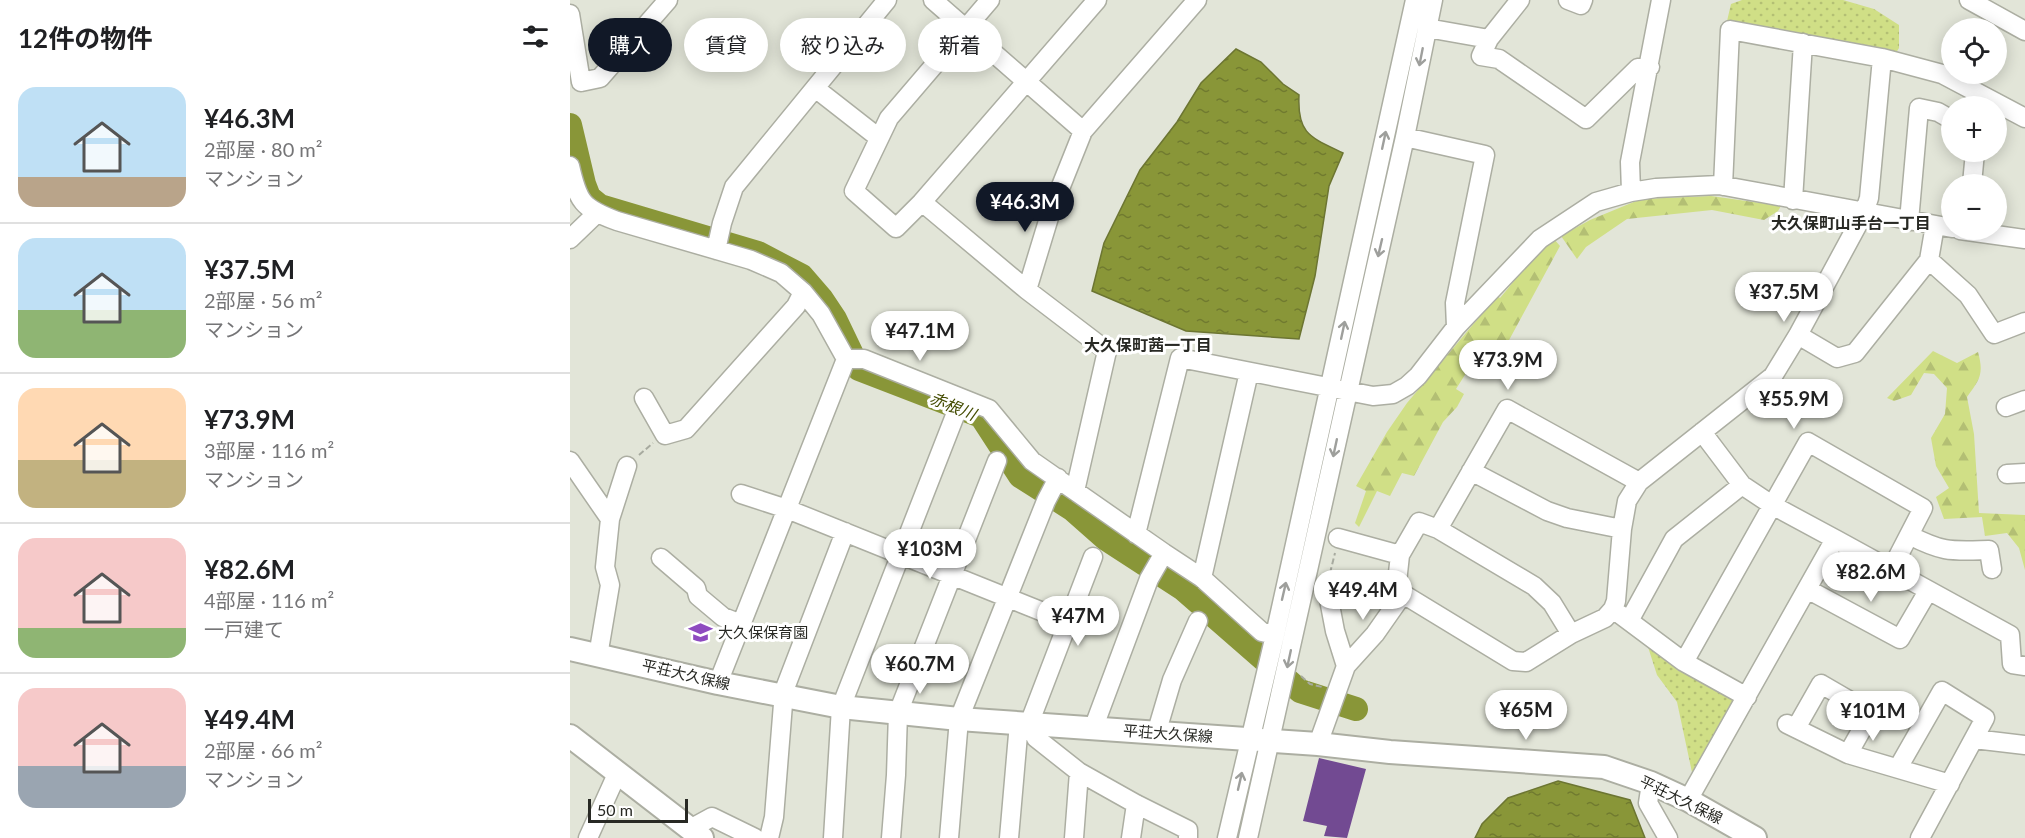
<!DOCTYPE html>
<html lang="ja">
<head>
<meta charset="utf-8">
<style>
	:root { --surface:#fff; --page:#f2f2f2; --text:#202124; --muted:#757577; --line:#e0e0e0; --accent:#111827 }
	body { margin:0; font-family:Lato,"Noto Sans JP",sans-serif; background:var(--page); color:var(--text); height:100vh; display:flex; flex-direction:column; font-size:22px; white-space:nowrap }
	* { box-sizing:border-box; margin:0 }
	p { font-size:20px; color:var(--muted) }
	.icon { flex:none; width:33px; height:33px; fill:none; stroke:currentColor; stroke-width:2; stroke-linecap:round; stroke-linejoin:round }
	.map { position:relative; flex:1; overflow:hidden }
	.drawer { display:flex; flex-direction:column; background:var(--surface); width:570px }
	.drawer>* { flex:none }
	.hud { position:absolute; left:18px; top:18px; width:570px; height:54px; display:flex; gap:12px }
	.tools { position:absolute; left:1371px; top:18px; display:grid; gap:12px }
	.tools a { display:grid; place-items:center; width:66px; height:66px; border-radius:50%; background:var(--surface); box-shadow:0 3px 15px #0003; font-size:30px }
	.scale { position:absolute; left:18px; bottom:15px; width:100px; box-sizing:border-box; padding-left:6px; border:3px solid #282924; border-top:0; font-size:16px; line-height:21px; white-space:nowrap; color:#282924; -webkit-text-stroke:4px #fff; paint-order:stroke }
	.price { position:absolute; translate:-50% -51px; padding:0 14px; border-radius:21px; background:#fff; color:#222; font-size:20px; line-height:39px; filter:drop-shadow(0 2px 3px #0008) }
	.price::after { content:''; position:absolute; left:50%; top:36px; width:18px; height:14px; margin-left:-9px; background:inherit; clip-path:polygon(0 0,100% 0,50% 100%) }
	.price.active { background:var(--accent); color:#fff }
	ul { padding:0; list-style:none }
	li { display:flex; align-items:center; gap:18px; height:150px; padding:0 18px }
	li+li { border-top:2px solid var(--line) }
	li span { display:grid; place-items:center; flex:none; width:168px; height:120px; border-radius:18px; color:#555 }
	li>.icon { margin-inline-start:auto }
	span .icon { width:72px; height:72px; fill:#fffc; stroke-width:1 }
	li b { font-size:26px }
	h2 { display:flex; justify-content:space-between; align-items:center; height:72px; padding:0 18px; font-size:26px }
	.chip { padding:0 21px; border-radius:27px; background:var(--surface); box-shadow:0 3px 15px #0003; font-size:21px; line-height:54px }
	.chip.active { background:var(--accent); color:#fff }
	main { display:flex; flex:1; min-height:0 }
	.map>svg:first-child { display:block }
	.forest { fill:url(#forest-firs) }
	.park { fill:url(#park-dots) }
	.water { fill:url(#water-ripples); stroke:#6c7532; stroke-width:1.5 }
	.lines { fill:none; stroke-linecap:round; stroke-linejoin:round }
	.river { stroke:#899638; stroke-width:24 }
	.building { fill:#724a92 }
	.minor-casing { stroke:#acaea2; stroke-width:21 }
	.major-casing { stroke:#acaea2; stroke-width:26 }
	.path { stroke:#a7aa9f; stroke-width:2; stroke-dasharray:6 3; stroke-linecap:butt }
	.minor { stroke:#fff; stroke-width:18 }
	.major { stroke:#fff; stroke-width:22 }
	.oneway { stroke:#9e9f9c }
	.labels { text-anchor:middle; stroke-width:6; stroke-linejoin:round; paint-order:stroke }
	.poi-label { font-size:15px; fill:#282924; stroke:#fff; text-anchor:start }
	.street-label { font-size:15px; fill:#282924; stroke:#fff }
	.neighbourhood-label { font-size:16px; font-weight:bold; fill:#282924; stroke:#fff }
	.water-label { font-size:16px; font-style:italic; fill:#454d03; stroke:#fff }
</style>
</head>
<body>
<main>
<section class="drawer">
<h2>12件の物件<svg class="icon" aria-label="filters" viewBox="0 0 24 24"><path d="M4 7h16M4 17h16"/><circle cx="9" cy="7" r="2"/><circle cx="15" cy="17" r="2"/></svg></h2>
<ul>
<li><span style="background:linear-gradient(#bfe0f5 75%,#b9a48a 0)"><svg class="icon" aria-label="home" viewBox="0 0 24 24"><path d="M3 11l9-7 9 7M6 9v11h12V9"/></svg></span><div><b>¥46.3M</b><p>2部屋 · 80 m²</p><p>マンション</p></div></li>
<li><span style="background:linear-gradient(#bfe0f5 60%,#8fb573 0)"><svg class="icon" aria-label="home" viewBox="0 0 24 24"><path d="M3 11l9-7 9 7M6 9v11h12V9"/></svg></span><div><b>¥37.5M</b><p>2部屋 · 56 m²</p><p>マンション</p></div></li>
<li><span style="background:linear-gradient(#ffd9b3 60%,#c2b280 0)"><svg class="icon" aria-label="home" viewBox="0 0 24 24"><path d="M3 11l9-7 9 7M6 9v11h12V9"/></svg></span><div><b>¥73.9M</b><p>3部屋 · 116 m²</p><p>マンション</p></div></li>
<li><span style="background:linear-gradient(#f6c9c9 75%,#8fb573 0)"><svg class="icon" aria-label="home" viewBox="0 0 24 24"><path d="M3 11l9-7 9 7M6 9v11h12V9"/></svg></span><div><b>¥82.6M</b><p>4部屋 · 116 m²</p><p>一戸建て</p></div></li>
<li><span style="background:linear-gradient(#f6c9c9 65%,#9aa5b1 0)"><svg class="icon" aria-label="home" viewBox="0 0 24 24"><path d="M3 11l9-7 9 7M6 9v11h12V9"/></svg></span><div><b>¥49.4M</b><p>2部屋 · 66 m²</p><p>マンション</p></div></li>
</ul>
</section>
<div class="map">
<svg width="1455" height="838" viewBox="0 0 1455 838">
	<defs>
		<pattern id="forest-firs" width="22" height="20" patternUnits="userSpaceOnUse" patternTransform="scale(1.5)"><rect width="22" height="20" fill="#d0df86"/><path d="M5 1l3.5 6h-7zM16 11l3.5 6h-7z" fill="#b3bf74"/></pattern>
		<pattern id="park-dots" width="8" height="8" patternUnits="userSpaceOnUse" patternTransform="scale(1.5)"><rect width="8" height="8" fill="#d0df86"/><path d="M2 2h.1M6 6h.1" fill="none" stroke="#b3bf74" stroke-width="1.8" stroke-linecap="round"/></pattern>
		<pattern id="water-ripples" width="26" height="14" patternUnits="userSpaceOnUse" patternTransform="scale(1.5)"><rect width="26" height="14" fill="#899638"/><path d="M2 4q2-2 4 0t4 0M15 11q2-2 4 0t4 0" fill="none" stroke="#707a2f"/></pattern>
	</defs>
	<rect width="100%" height="100%" fill="#e2e5d8"/>
	<path class="forest" d="M1141,196L1211,206L1208,211L1194,220L1142,210L1057,219L1016,247L1007,259L991,236L1020,220L1071,199Z
		M984,239L990,246L931,355H922L905,371L898,370L886,389L894,394L887,407L873,422L844,476L832,473L820,496L807,491L789,527L785,523L796,491L786,486L817,432L837,403L927,296L930,298C948,277 962,255 984,239Z
		M1363,351L1387,363L1408,352C1414,374 1410,379 1397,397L1404,434L1409,513L1455,515V570L1449,548L1437,533L1415,536L1412,517L1374,519L1366,497L1379,488L1366,466L1361,438L1375,414L1377,388L1364,374L1354,373L1341,395L1324,401L1317,398Z"/>
	<path class="park" d="M1172,0H1273L1304,9L1329,25V48L1326,53L1224,38L1157,21L1161,4Z
		M1078,647L1162,696L1165,702L1123,777L1107,702L1087,675Z"/>
	<path class="water" d="M666,49L691,62L713,84L729,95C727,134 740,137 773,153L759,186L745,276L729,339L616,331L522,291L534,243L570,170L607,122L631,83Z
		M988,781L1060,800L1075,838H905L912,824L938,798Z"/>
	<g class="lines">
		<path class="river" d="M0,125L14,184L19,197L30,206L188,253L232,276L251,298L265,319L289,369L411,416L450,476L502,509L536,539L613,589L730,691L786,709"/>
	</g>
	<path class="building" d="M749,758L796,769L777,838L754,836L757,826L733,821Z"/>
	<g class="lines">
		<defs>
			<path id="minor" d="M363,0L513,131
				M420,0L319,118L284,191L326,228L352,202L457,290
				M950,0L919,39L911,56L929,59L1016,119L1068,68L1080,67
				M998,0L1011,5L1013,0
				M1399,0L1455,31
				M0,14L11,82L30,78L98,0
				M857,28L919,39
				M245,88L309,138
				M835,137L915,155L885,303L886,327
				M0,166C8,202 12,208 47,221L181,260L211,273L233,292L251,314L276,359L148,683
				M1402,184L1405,152
				M1153,186L1160,30L1312,58L1372,74L1455,118
				M1061,192L1060,162L1091,0
				M1223,200L1233,43
				M352,202L527,0
				M1339,221L1349,108L1368,112L1382,120
				M1390,230L1455,239
				M0,239L26,214
				M146,250L152,223L164,187L317,0
				M1359,260L1398,295L1424,334L1455,322
				M1228,335L1267,358L1285,353L1359,260L1365,225
				M276,359H294L419,409L462,461L594,553L632,578L692,632L705,635
				M74,398L95,435L116,429L226,306L233,292
				M1436,407L1455,400
				M0,461L40,519L35,567L40,585L28,656
				M901,471L977,511L997,518L1052,529
				M1437,474L1455,473
				M505,491L537,351L457,290L481,211L513,131L627,0
				M171,494L217,509L498,622
				M40,519L57,466
				M868,529L937,409L1069,482
				M566,534L610,358L803,396L823,394L837,386L848,376L886,327L970,239L1026,202L1061,192L1086,188L1149,185L1382,228
				M1339,535C1374,553 1381,551 1419,550L1422,569
				M768,538L830,555L827,582L833,594L943,661L956,662L1001,634L1035,618L1043,609L1046,601L1052,529L1057,501L1069,482L1203,376L1228,335L1294,213L1299,198L1312,58
				M1265,539L1440,635L1442,664L1455,666
				M830,555L849,522L868,529L964,586L982,603L1001,634
				M523,557L459,724L466,738L509,772L566,804L618,830V838
				M91,558L126,588L128,596L153,617L171,624
				M632,578L679,372
				M1237,589L1330,639L1358,591
				M1051,615L1114,662L1177,697
				M1059,621L1104,539L1172,485
				M1114,662L1238,442L1353,508L1321,570
				M776,666L805,634L833,594
				M1217,724L1278,754L1380,784
				M1226,728L1251,684L1301,713L1278,754
				M523,729L579,579L594,553
				M586,734L602,680L628,621
				M1404,739L1455,745
				M748,744L776,666L765,631L757,589
				M1328,768L1372,691L1415,718L1350,838
				M1081,783L1078,803L1098,838
				M1118,800L1265,539L1202,505L1172,485L1132,432
				M120,829L142,817L185,838
				M18,838L47,774
				M199,838L204,817L213,704L212,696L275,532
				M263,838L271,707L386,413
				M321,838L326,775L328,713L427,461
				M379,838L389,719L476,501L488,478
				M439,838L449,723
				M504,838L509,772
				M561,838L566,804
				M657,838L705,635L845,0
				M678,838L835,137L863,0"/>
			<path id="major" d="M0,649L148,683L271,707L389,719L748,744L820,752L1034,767L1081,783L1118,800L1185,838
				M0,736L132,838"/>
		</defs>
		<use href="#minor" class="minor-casing"/>
		<use href="#major" class="major-casing"/>
		<path class="path" d="M69,455L83,443
			M760,573L765,553
			M731,676L740,684L752,687"/>
		<use href="#minor" class="minor"/>
		<use href="#major" class="major"/>
	</g>
	<defs><path id="oneway-shaft" d="M-6 0H5M1.5-3L5.5 0L1.5 3" fill="none" stroke-width="1.6" stroke-linecap="round" stroke-linejoin="round" transform="scale(1.5)"/></defs>
	<g class="oneway">
		<use href="#oneway-shaft" transform="translate(851 57) rotate(101)"/>
		<use href="#oneway-shaft" transform="translate(814 140) rotate(-78)"/>
		<use href="#oneway-shaft" transform="translate(810 248) rotate(103)"/>
		<use href="#oneway-shaft" transform="translate(773 330) rotate(-78)"/>
		<use href="#oneway-shaft" transform="translate(765 448) rotate(102)"/>
		<use href="#oneway-shaft" transform="translate(714 591) rotate(-77)"/>
		<use href="#oneway-shaft" transform="translate(719 659) rotate(102)"/>
		<use href="#oneway-shaft" transform="translate(670 781) rotate(-77)"/>
	</g>
	<defs>
		<symbol id="school-bare" viewBox="-9 -9 18 18"><path d="M0-5L7-2L0 1L-7-2ZM-4 1L0 2.5L4 1V4Q0 6-4 4Z" fill="#8e4bc0" stroke="#fff" stroke-width="2.5" paint-order="stroke"/></symbol>
	</defs>
	<g fill-rule="evenodd">
		<use href="#school-bare" x="114" y="616" width="33" height="33"/>
	</g>
	<g class="labels">
		<g class="poi-label">
			<text x="148" y="638">大久保保育園</text>
		</g>
		<g class="street-label">
			<text transform="translate(116 675) rotate(13)" y="5">平荘大久保線</text>
			<text transform="translate(598 734) rotate(4)" y="5">平荘大久保線</text>
			<text transform="translate(1111 800) rotate(26)" y="5">平荘大久保線</text>
		</g>
		<g class="neighbourhood-label">
			<text x="1281" y="229">大久保町山手台一丁目</text>
			<text x="578" y="351">大久保町茜一丁目</text>
		</g>
		<g class="water-label">
			<text transform="translate(383 406) rotate(22)" y="6">赤根川</text>
		</g>
	</g>
</svg>
<div class="tools">
<a><svg class="icon" aria-label="locate" viewBox="0 0 24 24"><circle cx="12" cy="12" r="6"/><path d="M12 2v4M12 18v4M2 12h4M18 12h4"/></svg></a>
<a>+</a>
<a>−</a>
</div>
<div class="scale">50 m</div>
<b class="price active" style="left:455px;top:233px">¥46.3M</b>
<b class="price" style="left:1214px;top:323px">¥37.5M</b>
<b class="price" style="left:350px;top:362px">¥47.1M</b>
<b class="price" style="left:938px;top:391px">¥73.9M</b>
<b class="price" style="left:1224px;top:430px">¥55.9M</b>
<b class="price" style="left:360px;top:580px">¥103M</b>
<b class="price" style="left:1301px;top:603px">¥82.6M</b>
<b class="price" style="left:793px;top:621px">¥49.4M</b>
<b class="price" style="left:508px;top:647px">¥47M</b>
<b class="price" style="left:350px;top:695px">¥60.7M</b>
<b class="price" style="left:956px;top:741px">¥65M</b>
<b class="price" style="left:1303px;top:742px">¥101M</b>
<div class="hud">
<a class="chip active">購入</a>
<a class="chip">賃貸</a>
<a class="chip">絞り込み</a>
<a class="chip">新着</a>
</div>
</div>
</main>
</body>
</html>
